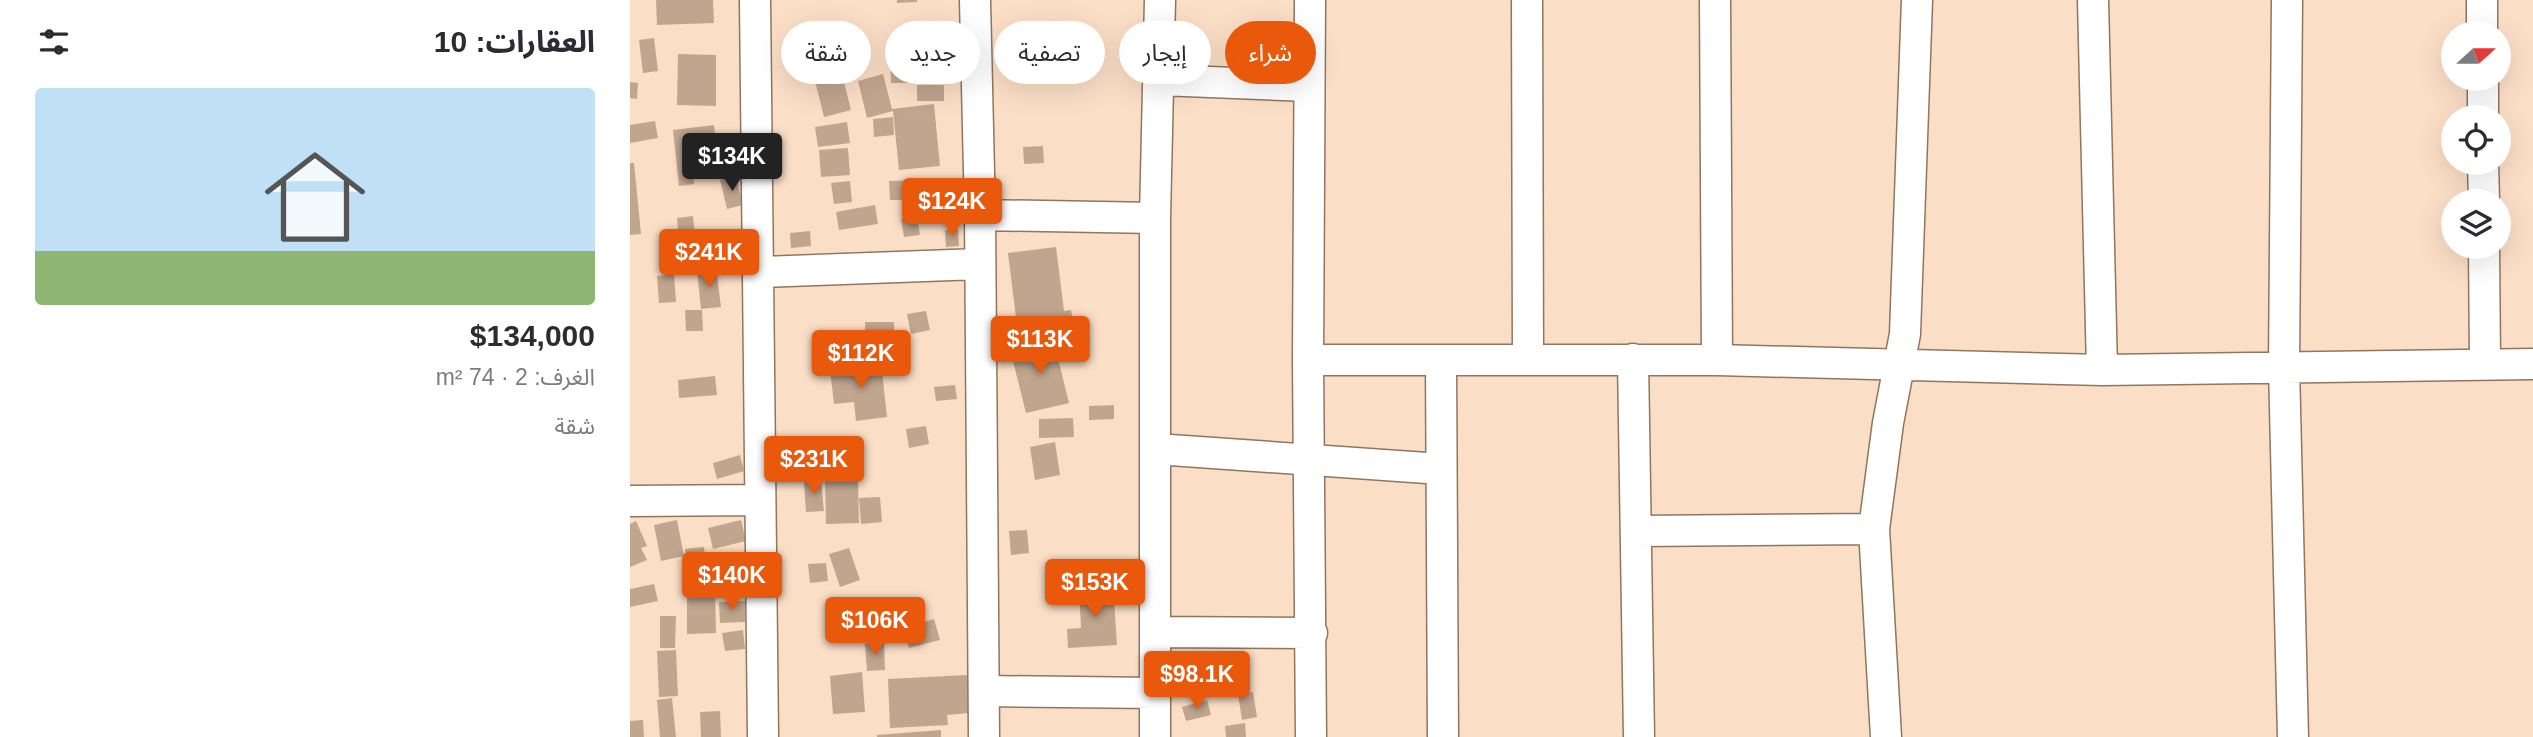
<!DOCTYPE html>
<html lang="ar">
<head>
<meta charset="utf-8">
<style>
	:root { --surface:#fff; --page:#f2f2f3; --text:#2b2b33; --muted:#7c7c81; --line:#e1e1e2; --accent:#ea580c }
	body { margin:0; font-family:Helvetica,"Noto Sans Arabic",sans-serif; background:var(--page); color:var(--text); direction:rtl; height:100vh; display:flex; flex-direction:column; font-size:26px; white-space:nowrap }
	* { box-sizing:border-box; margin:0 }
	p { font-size:23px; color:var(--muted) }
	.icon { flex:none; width:38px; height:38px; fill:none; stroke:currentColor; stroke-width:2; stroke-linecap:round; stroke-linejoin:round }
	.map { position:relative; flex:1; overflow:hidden; direction:ltr }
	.details { display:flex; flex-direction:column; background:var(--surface); width:630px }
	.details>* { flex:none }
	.top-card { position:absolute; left:21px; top:21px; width:665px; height:63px; direction:rtl; display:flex; gap:14px }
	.needle { width:46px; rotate:69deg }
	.buttons { position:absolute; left:1811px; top:21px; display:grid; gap:14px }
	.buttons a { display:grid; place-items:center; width:70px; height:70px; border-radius:50%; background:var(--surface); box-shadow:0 7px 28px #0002; font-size:35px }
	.price { position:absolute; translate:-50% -60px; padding:0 16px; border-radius:7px; background:var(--accent); color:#fff; font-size:23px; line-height:46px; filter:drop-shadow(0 2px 4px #0008) }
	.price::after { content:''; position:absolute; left:50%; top:42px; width:21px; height:16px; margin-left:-10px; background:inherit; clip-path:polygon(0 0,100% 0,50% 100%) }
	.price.selected { background:#222; color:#fff }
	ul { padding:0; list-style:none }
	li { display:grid; align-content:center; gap:14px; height:371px; padding:0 35px }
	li+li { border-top:2px solid var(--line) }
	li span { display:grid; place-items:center; height:217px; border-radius:7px; color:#555 }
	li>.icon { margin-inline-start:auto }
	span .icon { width:126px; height:126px; fill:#fffc; stroke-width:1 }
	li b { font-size:30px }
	h2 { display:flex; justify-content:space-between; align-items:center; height:84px; padding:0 35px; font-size:30px }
	.chip { padding:0 24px; border-radius:32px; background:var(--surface); box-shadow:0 7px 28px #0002; font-size:24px; line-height:63px }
	.chip.selected { background:var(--accent); color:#fff }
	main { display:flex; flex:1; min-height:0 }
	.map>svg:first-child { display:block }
	.building { fill:#c1a68f }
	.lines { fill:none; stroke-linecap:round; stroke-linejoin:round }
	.street-casing { stroke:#8f7660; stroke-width:33 }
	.street { stroke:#fff; stroke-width:30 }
</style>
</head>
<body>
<main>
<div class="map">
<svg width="1903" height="737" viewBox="0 0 1903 737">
	<rect width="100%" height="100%" fill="#fbdec6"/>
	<path class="building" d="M26,0H83L84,23L27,25Z
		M267,0H287V2L267,3Z
		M181,31L183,48L164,50L162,33Z
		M24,38L28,71L13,73L9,40Z
		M329,38L330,58L311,59L310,40Z
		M297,47V83H261L260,48Z
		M48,54L86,55V106L47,105Z
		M209,62L221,110L194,117L182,69Z
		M253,74L262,109L304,104L310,166L269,170L263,111L237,118L228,81Z
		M0,82L8,83L7,99L0,98Z
		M287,85H314V101H287Z
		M263,117L264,135L244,137L243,119Z
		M25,121L28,138L0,143V125Z
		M217,122L220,143L188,147L185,127Z
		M84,125L88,154L61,158L64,184L49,186L43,130Z
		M413,146L414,163L394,164L393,147Z
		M218,148L220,175L191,177L189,150Z
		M0,163H4L11,234L0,235Z
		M106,176L113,205L97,209L90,180Z
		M291,180V200H260L259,181Z
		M220,181L222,202L204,204L201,183Z
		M245,205L248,224L209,230L206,212Z
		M63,216L65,236L82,235L83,253L50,255L47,218Z
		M287,217L290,235L274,237L271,219Z
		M328,229L329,246L316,247L315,230Z
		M180,231L181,246L161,248L160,233Z
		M426,247L434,311L441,310L444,327L388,334L378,253Z
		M86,268L91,307L71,309L67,270Z
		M44,274L46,302L29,303L27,276Z
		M55,310H72L73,331H56Z
		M296,311L300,330L281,334L277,314Z
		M235,322H264L265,355L236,356Z
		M423,338L439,403L396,413L380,349Z
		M251,363L257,417L226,421L224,402L204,404L200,369Z
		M85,376L87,395L49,398L48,380Z
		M325,385L327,399L306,401L304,387Z
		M484,405V419L459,420V406Z
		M443,418L444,437L409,438V419Z
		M296,426L299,444L279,448L276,429Z
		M216,436L218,458L232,457L234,473L207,476L205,462L181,464L178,440Z
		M425,442L430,475L405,480L400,447Z
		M110,455L114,471L87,479L83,463Z
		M228,476L229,523L196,524L195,477Z
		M191,480L194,511L176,512L174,482Z
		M250,497L252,522L231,524L229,498Z
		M47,520L54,556L31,561L24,525Z
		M111,520L116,541L83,549L78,528Z
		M6,521L17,546L11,548L17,560L0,567V524Z
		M397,530L399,553L381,555L379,531Z
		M74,547L76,565L57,567L55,549Z
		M219,548L230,580L210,587L199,554Z
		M196,563L198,581L180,583L178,564Z
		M92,568L94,585L58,588L57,570Z
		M24,584L28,601L0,607V589Z
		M483,585L487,645L438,648L437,629L451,628L449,587Z
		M85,593L86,633L57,634V594Z
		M115,601V622L90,623L89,602Z
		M252,607L254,626L239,629L236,609Z
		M30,616H46L45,648H30Z
		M304,619L310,640L279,648L273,628Z
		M113,630L115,649L95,651L92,633Z
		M254,643L255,670L237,671L235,644Z
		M46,650L48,696L29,697L27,651Z
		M603,653L606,674L581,678L577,656Z
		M232,672L235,712L203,714L200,676Z
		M337,675L339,713L317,715L318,725L260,728L258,679Z
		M623,692L627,717L612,720L608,694Z
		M42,698L46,737H30L27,700Z
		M577,700L581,715L556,721L552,707Z
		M90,711L91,737H71L70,712Z
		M13,720L14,737H0V721Z
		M615,723L616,737H596L595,726Z
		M311,730V737H247V735Z"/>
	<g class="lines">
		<defs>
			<path id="street" d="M125,0L133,737
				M345,0L350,215L354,737
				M680,0L678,360L681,737
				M897,0L898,360
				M1085,0L1087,360
				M1463,0L1472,370
				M1657,0L1654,367L1663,737
				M1852,0V33
				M1853,79V117
				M530,80L679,86
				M1853,163L1854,201
				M350,215L525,218
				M1854,247L1855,363
				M130,272L349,264
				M1003,359L1009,737
				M678,360H1087L1472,370L1903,364
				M811,360L813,737
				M526,449L811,469
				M0,501L129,500
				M1008,531L1244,529
				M526,632L682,633
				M354,691L525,693
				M525,737V218L530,0
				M1256,737L1244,529L1258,423L1275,334L1287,0"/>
		</defs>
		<use href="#street" class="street-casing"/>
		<use href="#street" class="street"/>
	</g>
</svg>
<div class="buttons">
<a><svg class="needle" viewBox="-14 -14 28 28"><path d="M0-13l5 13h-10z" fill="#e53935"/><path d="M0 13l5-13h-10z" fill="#7c7c81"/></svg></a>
<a><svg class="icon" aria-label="locate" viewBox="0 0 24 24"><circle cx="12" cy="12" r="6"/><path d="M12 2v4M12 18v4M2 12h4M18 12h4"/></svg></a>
<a><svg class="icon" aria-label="layers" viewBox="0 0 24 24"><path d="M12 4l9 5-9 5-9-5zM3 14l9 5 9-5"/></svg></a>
</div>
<b class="price selected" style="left:102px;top:193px">$134K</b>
<b class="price" style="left:322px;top:238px">$124K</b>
<b class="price" style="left:79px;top:289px">$241K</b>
<b class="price" style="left:410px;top:376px">$113K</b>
<b class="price" style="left:231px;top:390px">$112K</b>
<b class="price" style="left:184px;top:496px">$231K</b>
<b class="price" style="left:102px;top:612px">$140K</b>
<b class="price" style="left:465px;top:619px">$153K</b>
<b class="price" style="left:245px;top:657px">$106K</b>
<b class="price" style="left:567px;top:711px">$98.1K</b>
<div class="top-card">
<a class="chip selected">شراء</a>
<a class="chip">إيجار</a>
<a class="chip">تصفية</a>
<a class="chip">جديد</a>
<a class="chip">شقة</a>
</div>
</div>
<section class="details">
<h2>العقارات: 10<svg class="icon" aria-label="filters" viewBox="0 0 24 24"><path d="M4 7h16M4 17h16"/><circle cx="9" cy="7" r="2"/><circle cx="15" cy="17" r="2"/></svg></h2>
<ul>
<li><span style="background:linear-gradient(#bfe0f5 75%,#8fb573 0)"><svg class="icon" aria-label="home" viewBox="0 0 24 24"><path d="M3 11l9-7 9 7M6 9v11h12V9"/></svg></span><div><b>$134,000</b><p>الغرف: 2 · 74 m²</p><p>شقة</p></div></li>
</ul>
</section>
</main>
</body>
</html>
